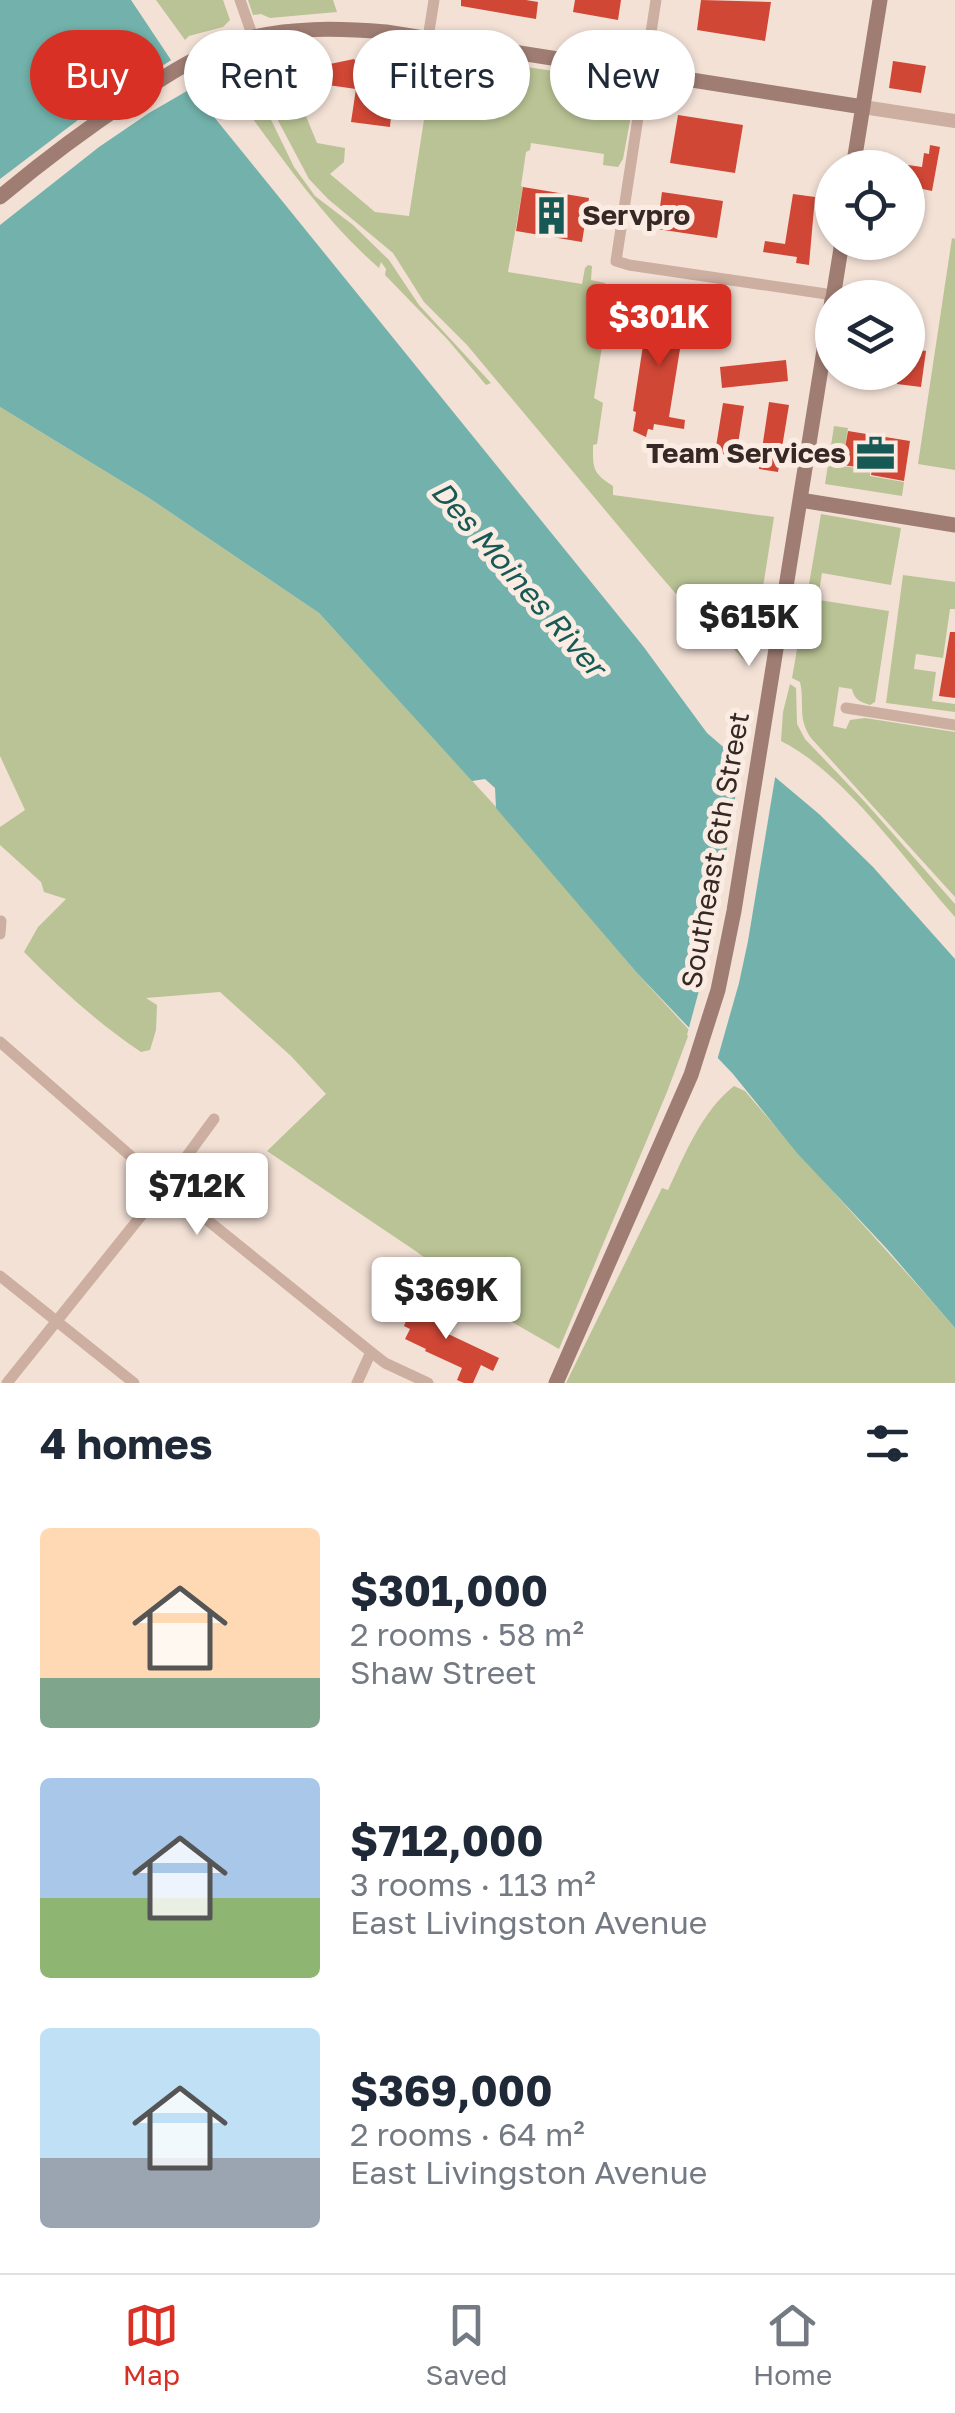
<!DOCTYPE html>
<html lang="en">
<head>
<meta charset="utf-8">
<style>
	:root { --surface:#fff; --page:#f6f6f7; --text:#1f2937; --muted:#747a83; --line:#e0e1e3; --accent:#d93025 }
	body { margin:0; font-family:"Golos Text",sans-serif; background:var(--page); color:var(--text); height:100vh; display:flex; flex-direction:column; font-size:38px; white-space:nowrap }
	* { box-sizing:border-box; margin:0 }
	p { font-size:32px; color:var(--muted) }
	.icon { flex:none; width:55px; height:55px; fill:none; stroke:currentColor; stroke-width:2; stroke-linecap:round; stroke-linejoin:round }
	.map { position:relative; height:1383px; overflow:hidden }
	.details { display:flex; flex-direction:column; background:var(--surface); flex:1 }
	.details>* { flex:none }
	.guide { position:absolute; left:30px; top:30px; width:895px; height:90px; display:flex; gap:20px }
	.controls { position:absolute; left:815px; top:150px; display:grid; gap:20px }
	.controls a { display:grid; place-items:center; width:110px; height:110px; border-radius:50%; background:var(--surface); box-shadow:0 2px 8px #0004; font-size:50px }
	.price { position:absolute; translate:-50% -85px; padding:0 22px; border-radius:10px; background:#fff; color:#222; font-size:32px; line-height:65px; filter:drop-shadow(0 2px 5px #0008) }
	.price::after { content:''; position:absolute; left:50%; top:60px; width:30px; height:22px; margin-left:-15px; background:inherit; clip-path:polygon(0 0,100% 0,50% 100%) }
	.price.selected { background:var(--accent); color:#fff }
	ul { padding:0; list-style:none }
	li { display:flex; align-items:center; gap:30px; height:250px; padding:0 40px }
	li span { display:grid; place-items:center; flex:none; width:280px; height:200px; border-radius:10px; color:#555 }
	li>.icon { margin-inline-start:auto }
	span .icon { width:120px; height:120px; fill:#fffc; stroke-width:1 }
	li b { font-size:42px }
	h2 { display:flex; justify-content:space-between; align-items:center; height:120px; padding:0 40px; font-size:42px }
	.tag { padding:0 35px; border-radius:45px; background:var(--surface); box-shadow:0 2px 8px #0004; font-size:35px; line-height:90px }
	.tag.selected { background:var(--accent); color:#fff }
	.tabs { display:flex; justify-content:space-around; align-items:center; height:140px; border-top:2px solid var(--line); background:var(--surface); font-size:28px; color:var(--muted) }
	.tabs a { display:grid; justify-items:center; gap:5px }
	.tabs .selected { color:var(--accent) }
	.map>svg:first-child { display:block }
	.green { fill:#bac395 }
	.water { fill:#73b2ac }
	.pier { fill:#f3e1d6 }
	.building { fill:#d14736 }
	.lines { fill:none; stroke-linecap:round; stroke-linejoin:round }
	.minor { stroke:#ccafa1; stroke-width:11 }
	.tertiary { stroke:#ccafa1; stroke-width:14 }
	.secondary { stroke:#9f7d73; stroke-width:15 }
	.labels { text-anchor:middle; stroke-width:10; stroke-linejoin:round; paint-order:stroke }
	.poi-label { font-size:28px; font-weight:bold; fill:#352825; stroke:#fbece3; text-anchor:start }
	.street-label { font-size:28px; fill:#352825; stroke:#fbece3 }
	.water-label { font-size:30px; font-style:italic; fill:#175a55; stroke:#fbece3 }
</style>
</head>
<body>
<div class="map">
<svg width="955" height="1383" viewBox="0 0 955 1383">
	<rect width="100%" height="100%" fill="#f3e1d6"/>
	<path class="green" d="M156,0H223L230,20L223,27L189,36L185,40Z
		M248,0H333L337,12L270,18L261,14L253,15Z
		M282,53L286,67L317,143L345,148L344,162L330,174L375,212L409,216L433,62L446,63L444,74L455,76L457,65H461L435,59L447,55L614,80L623,82L622,88L613,86L612,89L635,94L623,159L618,167L603,165L604,154L531,143L530,150L526,152L521,186L523,187L508,272L582,284L585,268L588,265L592,266L591,280L605,283L607,295L598,298L604,331L611,330L614,334L612,340H603L594,398L603,403L597,444L593,445C593,468 592,473 613,486V495L774,517L751,664L742,658L711,623L683,602L651,565L467,345L424,302L393,253L328,199L309,179L256,79L249,59L263,55Z
		M242,60L294,167L315,196L353,225L389,260L419,305L491,383L486,385L448,340L385,275L386,269L381,262L379,268C320,217 278,151 231,90L211,77L224,67Z
		M952,238L955,239V470L918,464Z
		M0,407L149,498L319,613L518,831L637,973L690,1031L667,1092L559,1349L512,1322L417,1252L267,1151L326,1094L291,1056L220,992L146,998L157,1005L156,1030L150,1050L141,1052C98,1023 60,989 24,952L38,927L66,899L44,892L41,882L0,845V827L25,810L0,756Z
		M834,426L848,428L842,466L870,470V476L904,482L902,496L825,484Z
		M821,514L901,528L891,585L822,573L818,598L807,596Z
		M903,575L955,582V609H950L943,658L916,654L914,669L936,672L932,701L955,704V712L886,703Z
		M806,598L889,611L875,702L870,705C860,702 854,699 852,689L839,687L833,726L846,729L850,720L865,718L955,732V897L811,738C797,717 805,704 800,682L792,678Z
		M790,684L796,688L797,724L805,739L865,802L955,904V917C907,863 844,772 781,741L783,712Z
		M734,1086L745,1091C813,1172 886,1248 955,1328V1383H566L662,1188L668,1190C685,1154 702,1111 734,1086Z"/>
	<path class="water" d="M0,0H131L171,60L195,87L210,112L643,646L707,733L735,757L775,777L819,814L873,867L955,959V1328L887,1249L797,1153L733,1074L637,973L496,808L495,788L485,779L472,781L319,613L149,498L0,407Z"/>
	<path class="pier" d="M176,57L199,84L149,113L99,147L0,225V179L78,120Z
		M742,755L776,772L748,941L739,983L716,1064L687,1035L711,946Z"/>
	<path class="building" d="M461,0H526L538,2L536,19L461,6Z
		M575,0H621L618,20L573,12Z
		M701,0L771,2L765,41L697,30Z
		M354,59L358,65L395,71L390,127L351,122L356,89L328,85L325,65Z
		M893,61L926,66L921,93L889,88Z
		M678,115L743,125L735,173L670,163Z
		M930,145L940,147L932,191L908,186V165L922,167L924,153L929,154Z
		M523,187L589,198L582,242L516,231Z
		M662,192L723,201L717,238L657,229Z
		M793,194L815,197L809,265L796,263L797,257L763,252L765,241L785,244Z
		M659,302L678,305L677,311L686,312L669,417L685,420L684,429L654,424L653,430L648,429L646,437L633,431L636,412L633,411L649,306L658,307Z
		M908,348L926,351L921,387L897,384L898,372H908Z
		M786,360L788,381L722,388L720,367Z
		M769,402L789,405L778,472L759,469Z
		M723,403L744,406L735,463L714,459Z
		M848,431L910,441L904,481L871,475L872,469L842,465Z
		M950,632H955V698L939,696Z
		M424,1296L444,1308L439,1319L448,1323L444,1332L499,1358L493,1371L481,1365L473,1383H464L457,1380L462,1368L425,1351L426,1349L405,1339L410,1329L404,1326L408,1316L414,1318Z"/>
	<g class="lines">
		<path class="minor" d="M240,0L253,37
			M656,0L616,261L629,265L833,295
			M428,38L434,0
			M846,708L955,725
			M0,934L1,921
			M0,1042L165,1186L371,1352L385,1363L428,1383
			M0,1276L134,1383
			M7,1383L165,1186L214,1119
			M357,1383L371,1352"/>
		<path class="tertiary" d="M863,107L955,121"/>
		<path class="secondary" d="M853,168L880,0
			M0,197C43,161 87,128 134,97C168,74 202,52 242,40C288,27 338,28 386,32L863,107
			M833,298L842,242
			M800,500L955,525
			M556,1383L691,1075L718,990L734,911L832,300"/>
	</g>
	<defs>
		<symbol id="building-bare" viewBox="-9 -9 18 18"><path d="M-4-6H4V6H1V3H-1V6H-4ZM-2.5-4.3h1.7v1.8h-1.7ZM.8-4.3h1.7v1.8H.8ZM-2.5-1h1.7V.8h-1.7ZM.8-1h1.7V.8H.8Z" fill="#175a55" stroke="#fbece3" stroke-width="2.5" paint-order="stroke"/></symbol>
		<symbol id="office-bare" viewBox="-9 -9 18 18"><path d="M-6-3h4V-5.5h4V-3h4V5H-6ZM-1-4.5V-3h2v-1.5ZM-6 0V1H6V0Z" fill="#175a55" stroke="#fbece3" stroke-width="2.5" paint-order="stroke"/></symbol>
	</defs>
	<g fill-rule="evenodd">
		<use href="#building-bare" x="524" y="188" width="55" height="55"/>
		<use href="#office-bare" x="848" y="426" width="55" height="55"/>
	</g>
	<g class="labels">
		<g class="poi-label">
			<text x="582" y="225">Servpro</text>
			<text x="846" y="463" text-anchor="end">Team Services</text>
		</g>
		<g class="street-label">
			<text transform="translate(715 850) rotate(-80)" y="10">Southeast 6th Street</text>
		</g>
		<g class="water-label">
			<text transform="translate(518 579) rotate(49)" y="10">Des Moines River</text>
		</g>
	</g>
</svg>
<div class="controls">
<a><svg class="icon" aria-label="locate" viewBox="0 0 24 24"><circle cx="12" cy="12" r="6"/><path d="M12 2v4M12 18v4M2 12h4M18 12h4"/></svg></a>
<a><svg class="icon" aria-label="layers" viewBox="0 0 24 24"><path d="M12 4l9 5-9 5-9-5zM3 14l9 5 9-5"/></svg></a>
</div>
<b class="price selected" style="left:659px;top:369px">$301K</b>
<b class="price" style="left:749px;top:669px">$615K</b>
<b class="price" style="left:197px;top:1238px">$712K</b>
<b class="price" style="left:446px;top:1342px">$369K</b>
<div class="guide">
<a class="tag selected">Buy</a>
<a class="tag">Rent</a>
<a class="tag">Filters</a>
<a class="tag">New</a>
</div>
</div>
<section class="details">
<h2>4 homes<svg class="icon" aria-label="filters" viewBox="0 0 24 24"><path d="M4 7h16M4 17h16"/><circle cx="9" cy="7" r="2"/><circle cx="15" cy="17" r="2"/></svg></h2>
<ul>
<li><span style="background:linear-gradient(#ffd9b3 75%,#7fa58c 0)"><svg class="icon" aria-label="home" viewBox="0 0 24 24"><path d="M3 11l9-7 9 7M6 9v11h12V9"/></svg></span><div><b>$301,000</b><p>2 rooms · 58 m²</p><p>Shaw Street</p></div></li>
<li><span style="background:linear-gradient(#a9c7e8 60%,#8fb573 0)"><svg class="icon" aria-label="home" viewBox="0 0 24 24"><path d="M3 11l9-7 9 7M6 9v11h12V9"/></svg></span><div><b>$712,000</b><p>3 rooms · 113 m²</p><p>East Livingston Avenue</p></div></li>
<li><span style="background:linear-gradient(#bfe0f5 65%,#9aa5b1 0)"><svg class="icon" aria-label="home" viewBox="0 0 24 24"><path d="M3 11l9-7 9 7M6 9v11h12V9"/></svg></span><div><b>$369,000</b><p>2 rooms · 64 m²</p><p>East Livingston Avenue</p></div></li>
</ul>
</section>
<nav class="tabs">
<a class="selected"><svg class="icon" aria-label="map" viewBox="0 0 24 24"><path d="M3 6l6-2 6 2 6-2v14l-6 2-6-2-6 2zM9 4v14M15 6v14"/></svg>Map</a>
<a><svg class="icon" aria-label="saved" viewBox="0 0 24 24"><path d="M7 4h10v16l-5-4-5 4z"/></svg>Saved</a>
<a><svg class="icon" aria-label="home" viewBox="0 0 24 24"><path d="M3 11l9-7 9 7M6 9v11h12V9"/></svg>Home</a>
</nav>
</body>
</html>
